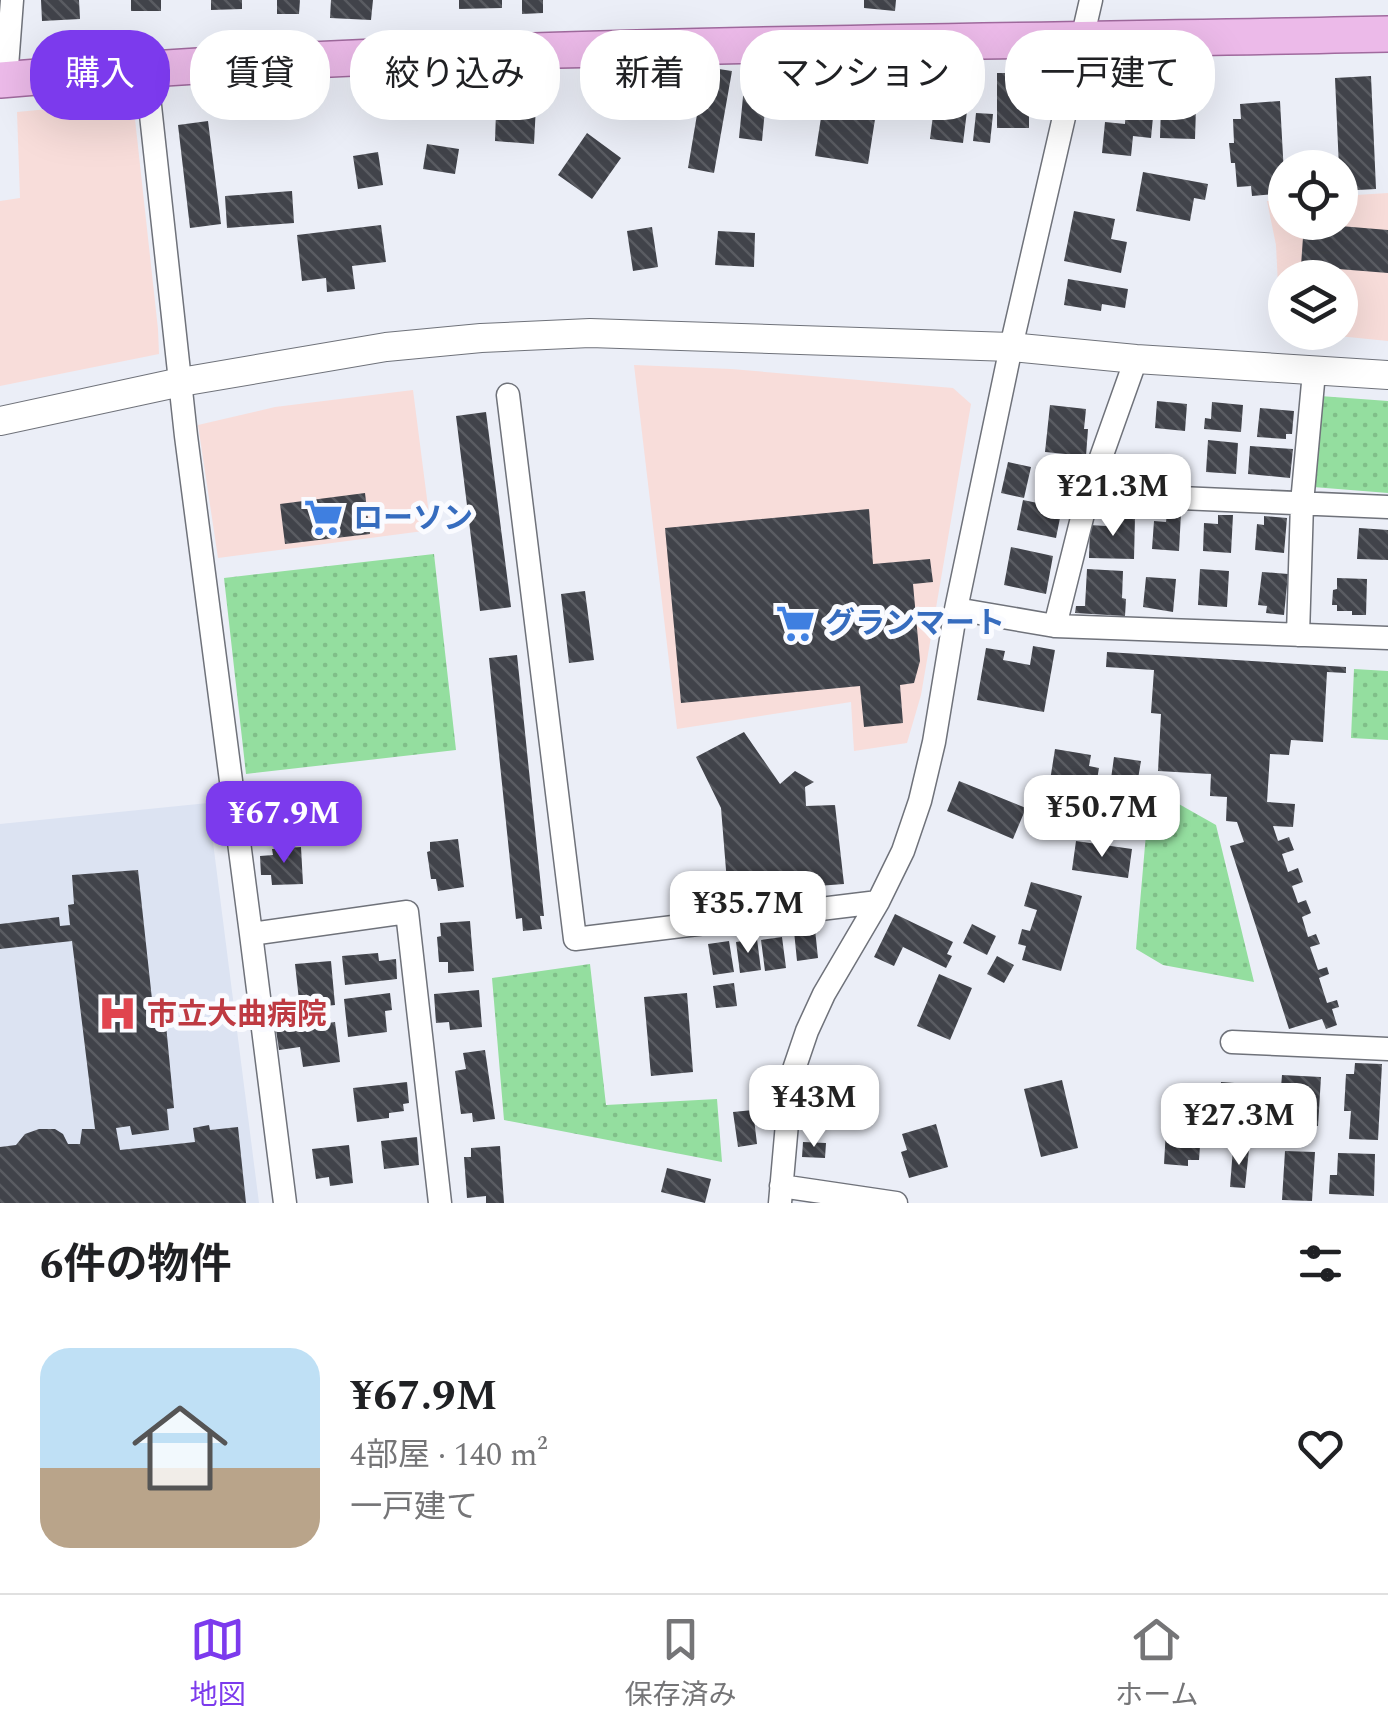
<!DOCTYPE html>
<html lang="ja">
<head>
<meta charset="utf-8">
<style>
	:root { --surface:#fff; --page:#f2f2f2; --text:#202124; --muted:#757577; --line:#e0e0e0; --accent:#7c3aed }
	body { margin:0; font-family:Spectral,"Noto Sans JP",serif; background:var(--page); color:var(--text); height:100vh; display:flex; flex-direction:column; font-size:38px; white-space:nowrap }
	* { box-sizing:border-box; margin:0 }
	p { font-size:32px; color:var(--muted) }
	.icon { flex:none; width:55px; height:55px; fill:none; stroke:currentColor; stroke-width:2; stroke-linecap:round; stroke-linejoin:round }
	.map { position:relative; height:1203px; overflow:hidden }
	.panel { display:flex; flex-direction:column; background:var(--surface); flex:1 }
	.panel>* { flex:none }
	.top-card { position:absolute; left:30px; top:30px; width:1330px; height:90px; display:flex; gap:20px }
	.buttons { position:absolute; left:1268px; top:150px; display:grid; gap:20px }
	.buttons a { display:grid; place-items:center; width:90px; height:90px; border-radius:50%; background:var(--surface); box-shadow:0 10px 40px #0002; font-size:50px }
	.price { position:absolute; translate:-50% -85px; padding:0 22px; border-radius:20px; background:#fff; color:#222; font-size:32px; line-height:65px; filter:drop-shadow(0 2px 5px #0008) }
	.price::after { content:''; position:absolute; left:50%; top:60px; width:30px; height:22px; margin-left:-15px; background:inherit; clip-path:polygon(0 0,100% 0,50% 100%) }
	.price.current { background:var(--accent); color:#fff }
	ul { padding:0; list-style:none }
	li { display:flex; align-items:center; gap:30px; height:250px; padding:0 40px }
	li span { display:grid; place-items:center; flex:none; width:280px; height:200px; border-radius:30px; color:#555 }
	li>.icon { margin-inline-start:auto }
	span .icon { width:120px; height:120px; fill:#fffc; stroke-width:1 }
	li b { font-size:42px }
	h2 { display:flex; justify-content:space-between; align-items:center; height:120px; padding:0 40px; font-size:42px }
	.chip { padding:0 35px; border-radius:40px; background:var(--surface); box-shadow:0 10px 40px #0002; font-size:35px; line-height:90px }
	.chip.current { background:var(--accent); color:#fff }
	.dock { display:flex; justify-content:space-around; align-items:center; height:140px; border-top:2px solid var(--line); background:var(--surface); font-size:28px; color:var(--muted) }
	.dock a { display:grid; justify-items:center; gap:5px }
	.dock .current { color:var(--accent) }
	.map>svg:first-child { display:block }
	.commercial { fill:#f8ddda }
	.built { fill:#dce3f2 }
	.grass { fill:url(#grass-dots) }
	.building { fill:url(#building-back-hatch) }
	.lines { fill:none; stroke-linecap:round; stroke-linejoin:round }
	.minor-casing { stroke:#6f727a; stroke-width:25 }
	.tertiary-casing { stroke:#6f727a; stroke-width:30 }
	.primary-casing { stroke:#a06a9e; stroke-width:38 }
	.minor { stroke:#fff; stroke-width:22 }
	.tertiary { stroke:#fff; stroke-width:28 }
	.primary { stroke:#ecbae9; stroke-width:35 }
	.labels { text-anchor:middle; stroke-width:10; stroke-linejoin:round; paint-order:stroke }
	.shop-label { font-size:30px; font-weight:bold; fill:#366cbe; stroke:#fafbff; text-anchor:start }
	.health-label { font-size:30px; font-weight:bold; fill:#be3a42; stroke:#fafbff; text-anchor:start }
</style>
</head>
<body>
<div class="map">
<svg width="1388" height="1203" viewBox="0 0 1388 1203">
	<defs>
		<pattern id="grass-dots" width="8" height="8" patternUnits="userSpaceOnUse" patternTransform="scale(2.5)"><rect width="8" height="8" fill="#94de9f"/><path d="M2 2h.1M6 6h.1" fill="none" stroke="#80bf89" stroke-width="1.8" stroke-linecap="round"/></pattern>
		<pattern id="building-back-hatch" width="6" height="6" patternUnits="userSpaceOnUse" patternTransform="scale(2.5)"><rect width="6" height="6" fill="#41434a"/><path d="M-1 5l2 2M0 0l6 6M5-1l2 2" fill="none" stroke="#5a5c62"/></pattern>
	</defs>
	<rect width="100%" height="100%" fill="#ebeef7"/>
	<path class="commercial" d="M133,101L158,329L159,354L0,386V201L20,198L17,112Z
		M1388,193V341L1308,333L1340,332V278H1285V330L1275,329L1278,285L1276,245L1267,201L1285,200V222H1340V196Z
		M634,365L731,369L953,388L971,404L921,695L907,743L854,751L851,702L677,729Z
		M413,390L431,530L218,558L198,425L275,407Z"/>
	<path class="built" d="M208,803L259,1203H0V824Z"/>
	<path class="grass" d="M1320,396L1388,401V493L1313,487Z
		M434,554L456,750L246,774L224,578Z
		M1354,669L1388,671V740L1351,738Z
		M1177,803L1216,825L1254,982L1163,965L1136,949L1148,811Z
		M590,964L606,1105L717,1099L722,1162L504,1120L492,978Z"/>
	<path class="building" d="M41,0H79L80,19L42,21Z
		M131,0H161V11H131Z
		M211,0H242V9L211,10Z
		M277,0H300L299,14H277Z
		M331,0H373L371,20L330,18Z
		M459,0H502V8L459,9Z
		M522,0H543V13L522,14Z
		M864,0H896L895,11L864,8Z
		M705,67L732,71L714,173L688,168Z
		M997,73H1029V128H997Z
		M1129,73L1157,75L1151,138L1133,136L1131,156L1102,153L1105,122L1125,124L1126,105L1117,104L1119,86L1128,87Z
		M1162,75L1197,76L1195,139L1160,138Z
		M745,76L768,78L762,141L739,138Z
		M1371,76L1376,189L1340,191L1335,78Z
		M494,84L537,86L534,144L495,141L496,112L483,111L484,96H494Z
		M403,85L442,86V116L402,115Z
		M936,91L969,95L963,143L930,139Z
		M1280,101L1285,193L1252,196L1251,186L1237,187L1235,163H1231L1229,143H1234L1233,119H1241L1240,104Z
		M823,105L876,113L868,164L815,156Z
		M976,113L993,114L990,143L973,141Z
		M208,121L221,224L190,228L178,125Z
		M587,133L621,158L592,199L558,175Z
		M427,144L459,149L455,174L423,169Z
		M378,152L383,185L358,189L353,156Z
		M1143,172L1208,184L1205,200L1194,198L1190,221L1136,211Z
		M292,191L294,223L227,228L225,196Z
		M1074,211L1115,219L1111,239L1127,242L1121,273L1064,261Z
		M1304,223L1388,230V273L1301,266Z
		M381,225L386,262L352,266L355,289L327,292L326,278L302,281L297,235Z
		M652,227L658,267L633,271L627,231Z
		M718,231L755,233L754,267L715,265Z
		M1068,279L1128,289L1125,308L1102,304L1101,311L1064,305Z
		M1157,401L1187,404L1185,431L1155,428Z
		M1212,402L1243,405L1241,432L1204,429L1205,418L1211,419Z
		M1050,405L1086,409L1084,429H1088L1086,456L1045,452Z
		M1260,408L1294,411L1292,434H1286V439L1257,437Z
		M486,412L511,607L480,611L456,416Z
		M1208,440L1238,443L1236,474L1206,472Z
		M1250,446L1293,449L1290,478L1248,474Z
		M1148,456L1174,458L1171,488L1159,487V482L1145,480Z
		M1008,462L1031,467L1024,498L1001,493Z
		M365,493L370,534L285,544L280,504Z
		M1023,500L1062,508L1056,538L1017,530Z
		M869,509L873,564L930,559L933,582L913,584L920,661L914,683L900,685L903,723L864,727L860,686L681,703L665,528Z
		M1167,512L1181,513L1179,551L1152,549L1154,521L1166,522Z
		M1218,515H1233L1231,553L1203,551L1204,523L1218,524Z
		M1106,516L1135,517L1134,559L1089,558L1090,525L1106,526Z
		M1264,516L1287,518L1284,553L1255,550L1257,524L1264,525Z
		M1359,528L1388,530V560L1357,559Z
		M1011,547L1053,556L1046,594L1004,585Z
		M1087,569L1123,571L1122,598L1126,599L1125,616L1075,613L1076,606H1085Z
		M1200,569L1229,571L1227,607L1198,605Z
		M1262,572L1288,574L1284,615L1266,613L1267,606L1258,605Z
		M1146,577L1176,579L1173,612L1143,607Z
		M1337,578L1367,579L1366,615H1352V611H1337V605H1332L1333,590L1337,589Z
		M585,591L594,660L569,663L561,594Z
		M1033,646L1055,650L1044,712L977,700L986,648L1005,651L1003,660L1030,665Z
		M1107,652L1346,667V673L1327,672L1323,742L1291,740L1289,755L1270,754L1267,802L1295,804L1293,827L1273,826L1278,841L1289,837L1294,850L1282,854L1288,872L1298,868L1303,882L1292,886L1298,903L1306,900L1311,913L1302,917L1308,937L1316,934L1320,944L1310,947L1318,970L1327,967L1329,974L1319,978L1327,1003L1337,1000L1339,1007L1332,1009L1337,1025L1326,1029L1322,1019L1289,1029L1230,846L1244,842L1237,822L1226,821L1227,797L1210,796L1211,774L1158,771L1161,714L1151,713L1154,670L1106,667Z
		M517,655L544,916H540L542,929L523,931L522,918L516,919L489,658Z
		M744,732L780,784L795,771L814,782L805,787L806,806L835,805L844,884L791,888L790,903L729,907L721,808L696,757Z
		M1055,749L1091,755L1089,766L1099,768L1088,833L1043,825Z
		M1114,757L1141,761L1136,791L1110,786Z
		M959,781L1026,808L1013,839L947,811Z
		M332,787L334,814L282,818L280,791Z
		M458,839L464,887L438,891L436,879H431L427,852L430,851V842Z
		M1076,841L1132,849L1128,878L1072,870Z
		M301,847L303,884L272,885L271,875H261L260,856L273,855L272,849Z
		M138,870L155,1027L166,1025L174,1108L167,1109L169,1130L132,1135L130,1126L116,1128L120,1150L195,1142L193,1128L209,1125L210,1130L238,1127L246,1203H0V1147L16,1145L25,1134L39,1129H55L63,1134L68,1144H80L82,1129H95L72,941L0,949V924L59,917L60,926L70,925L68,905L74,904L72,875Z
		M1031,882L1082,896L1061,971L1022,960L1026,946L1018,944L1022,929L1030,931L1037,910L1024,906Z
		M895,914L953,942L947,954L952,956L946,968L903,947L894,966L874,957Z
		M470,921L474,971L448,973V962H439L437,937L441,936L440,923Z
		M972,924L996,936L987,955L963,943Z
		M815,929L818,958L797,961L794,931Z
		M782,937L786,968L765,971L761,940Z
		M757,939L761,970L740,973L736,942Z
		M729,941L734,972L713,975L708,944Z
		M378,953L379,961L396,959L397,979L345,985L342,956Z
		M997,956L1014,965L1004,983L987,974Z
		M331,961L335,1005L300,1009L295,964Z
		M939,974L972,988L950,1040L917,1026Z
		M734,983L737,1006L716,1008L713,986Z
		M479,990L482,1027L450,1030L449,1022L436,1023L434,994Z
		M390,993L392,1010L385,1011L387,1032L348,1037L344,999Z
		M687,993L693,1072L651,1076L644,997Z
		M335,1022L340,1062L303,1067L300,1047L279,1050L276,1030Z
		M485,1050L495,1119L473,1122L472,1113L461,1114L455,1071L466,1069L463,1053Z
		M1355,1063L1382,1064L1378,1140L1349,1139L1351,1111H1344L1346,1074H1354Z
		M1282,1075L1321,1077L1318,1126L1290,1124L1291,1101L1280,1100Z
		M1062,1080L1078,1148L1041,1157L1024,1089Z
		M407,1082L409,1103L403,1104L404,1111L389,1113V1118L357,1122L353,1088Z
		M1221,1082L1248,1084L1246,1123L1219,1121Z
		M753,1110L757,1144L738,1147L733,1112Z
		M936,1124L948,1167L909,1178L901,1152L907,1150L902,1134Z
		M1166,1130L1201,1132L1199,1160H1188V1166L1164,1164Z
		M417,1137L419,1165L384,1169L381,1141Z
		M803,1142L826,1143L825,1158L802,1157Z
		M349,1145L353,1183L330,1186L329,1177L316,1179L312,1149Z
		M500,1146L504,1203H486V1196L467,1198L464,1157H471V1148Z
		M1233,1148L1249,1149L1245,1188L1230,1187Z
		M1285,1151L1315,1152L1312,1201L1282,1200Z
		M1338,1153L1375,1154L1374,1196L1329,1194L1330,1175H1337Z
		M667,1168L711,1179L705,1203L661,1192Z"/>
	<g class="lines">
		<defs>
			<path id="minor" d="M146,69L186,436L251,934L407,912L440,1203
				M6,80L12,0
				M508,395L575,939L878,902
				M1088,494L1388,507
				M956,609L1055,626L1388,638
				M1055,626L1088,494L1136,359
				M1298,635L1302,503L1314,372
				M251,934L285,1203
				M1232,1042L1388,1049
				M781,1186L896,1203
				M780,1203L791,1078L807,1031L824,994L878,902L903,851L920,801L934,742L956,609L1011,347L1091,0"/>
			<path id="tertiary" d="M0,421L181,382L386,347L481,338L590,333L1011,347L1136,359L1388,375"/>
			<path id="primary" d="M0,80C462,42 925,44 1388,34"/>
		</defs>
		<use href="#minor" class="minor-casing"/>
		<use href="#tertiary" class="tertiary-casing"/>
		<use href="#primary" class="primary-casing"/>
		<use href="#minor" class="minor"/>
		<use href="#tertiary" class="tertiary"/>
		<use href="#primary" class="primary"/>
	</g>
	<defs>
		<symbol id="supermarket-bare" viewBox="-9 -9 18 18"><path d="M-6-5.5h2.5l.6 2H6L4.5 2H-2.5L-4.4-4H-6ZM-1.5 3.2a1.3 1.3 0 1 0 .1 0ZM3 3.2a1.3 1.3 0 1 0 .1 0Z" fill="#3f7fe0" stroke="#fafbff" stroke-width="2.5" paint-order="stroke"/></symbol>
		<symbol id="hospital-bare" viewBox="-9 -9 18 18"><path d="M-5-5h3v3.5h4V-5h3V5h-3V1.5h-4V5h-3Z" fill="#e0444e" stroke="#fafbff" stroke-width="2.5" paint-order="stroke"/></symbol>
	</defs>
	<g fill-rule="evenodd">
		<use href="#supermarket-bare" x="296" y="490" width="55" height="55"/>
		<use href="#supermarket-bare" x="768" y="596" width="55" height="55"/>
		<use href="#hospital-bare" x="90" y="986" width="55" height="55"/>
	</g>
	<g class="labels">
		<g class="shop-label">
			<text x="353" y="528">ローソン</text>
			<text x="825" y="633">グランマート</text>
		</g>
		<g class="health-label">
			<text x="147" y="1024">市立大曲病院</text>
		</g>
	</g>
</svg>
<div class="buttons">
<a><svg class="icon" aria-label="locate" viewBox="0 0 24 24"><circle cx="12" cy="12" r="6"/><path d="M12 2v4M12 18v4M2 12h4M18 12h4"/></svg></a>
<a><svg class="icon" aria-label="layers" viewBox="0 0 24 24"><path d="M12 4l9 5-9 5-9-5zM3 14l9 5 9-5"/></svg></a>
</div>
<b class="price" style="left:1113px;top:539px">¥21.3M</b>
<b class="price" style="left:1102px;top:860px">¥50.7M</b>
<b class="price current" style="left:284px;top:866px">¥67.9M</b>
<b class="price" style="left:748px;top:956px">¥35.7M</b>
<b class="price" style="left:814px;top:1150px">¥43M</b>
<b class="price" style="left:1239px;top:1168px">¥27.3M</b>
<div class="top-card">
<a class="chip current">購入</a>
<a class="chip">賃貸</a>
<a class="chip">絞り込み</a>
<a class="chip">新着</a>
<a class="chip">マンション</a>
<a class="chip">一戸建て</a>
</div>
</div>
<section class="panel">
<h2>6件の物件<svg class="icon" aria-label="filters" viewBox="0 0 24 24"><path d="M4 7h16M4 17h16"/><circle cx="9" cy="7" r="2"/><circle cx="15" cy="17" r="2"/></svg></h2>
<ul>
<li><span style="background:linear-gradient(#bfe0f5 60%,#b9a48a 0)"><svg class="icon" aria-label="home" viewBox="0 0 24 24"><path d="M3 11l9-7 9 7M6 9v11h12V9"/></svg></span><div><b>¥67.9M</b><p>4部屋 · 140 m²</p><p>一戸建て</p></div><svg class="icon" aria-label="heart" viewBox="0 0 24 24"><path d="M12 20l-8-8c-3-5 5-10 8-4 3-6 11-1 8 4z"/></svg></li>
</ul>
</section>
<nav class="dock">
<a class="current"><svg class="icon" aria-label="map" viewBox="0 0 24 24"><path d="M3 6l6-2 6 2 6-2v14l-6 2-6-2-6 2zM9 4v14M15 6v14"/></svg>地図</a>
<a><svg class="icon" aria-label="saved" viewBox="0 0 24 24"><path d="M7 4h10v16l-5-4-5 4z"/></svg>保存済み</a>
<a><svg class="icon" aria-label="home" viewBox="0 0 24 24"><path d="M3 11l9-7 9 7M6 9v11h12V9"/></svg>ホーム</a>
</nav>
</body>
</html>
